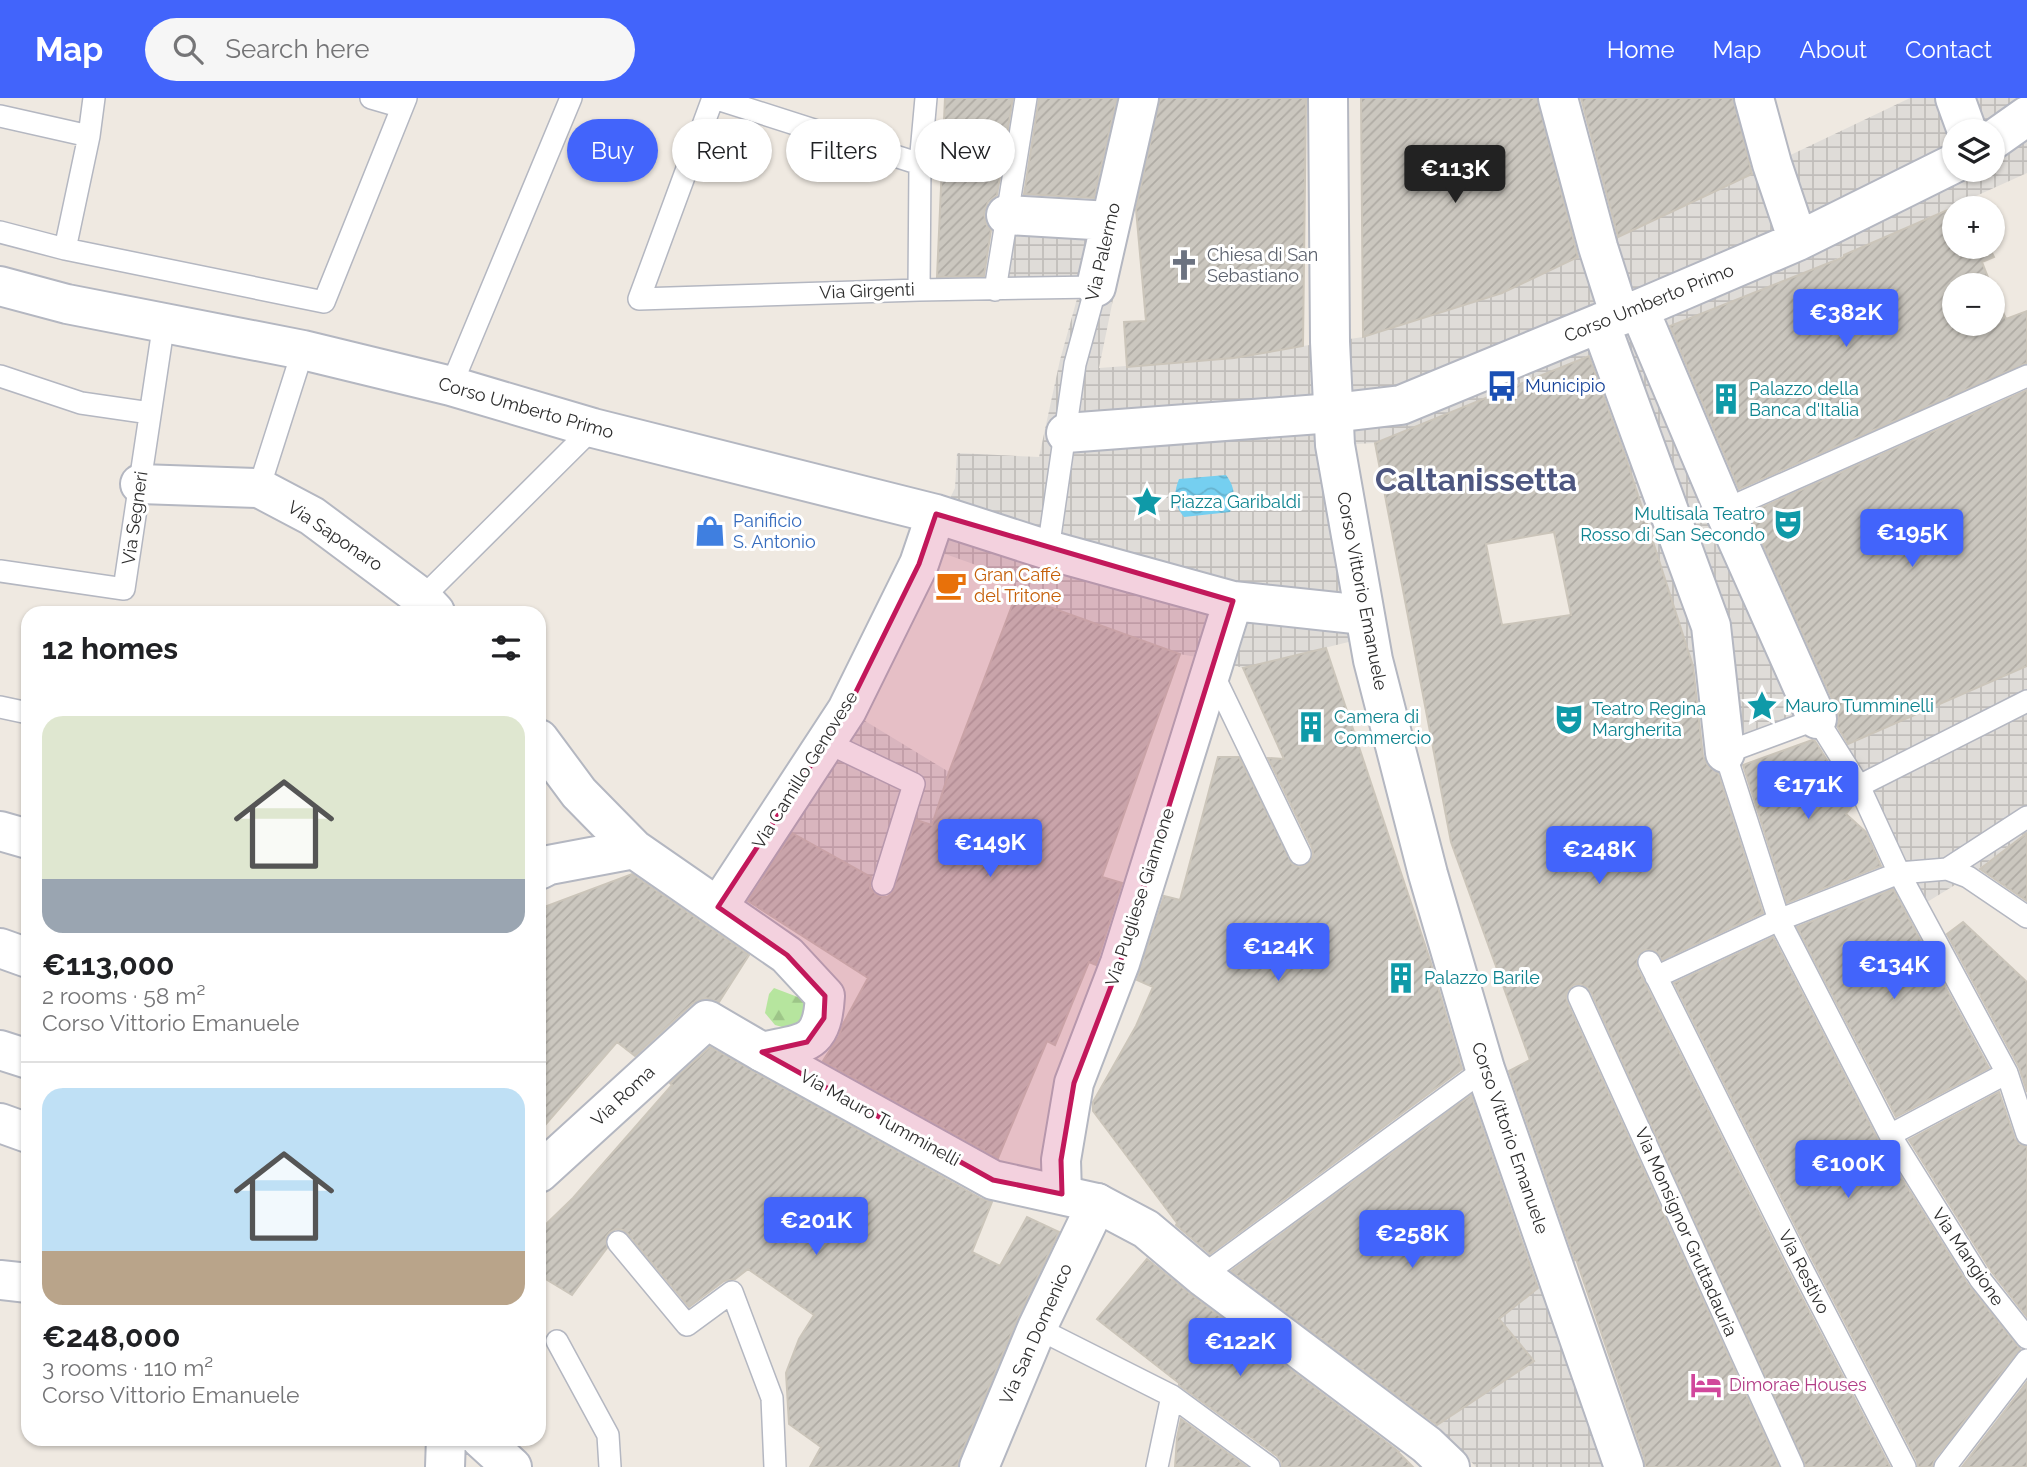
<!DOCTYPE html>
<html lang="en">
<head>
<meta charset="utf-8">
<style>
	:root { --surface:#fff; --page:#f6f6f6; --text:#202124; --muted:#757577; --line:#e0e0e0; --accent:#4264fb }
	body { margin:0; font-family:Raleway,sans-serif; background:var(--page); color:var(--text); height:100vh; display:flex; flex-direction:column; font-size:26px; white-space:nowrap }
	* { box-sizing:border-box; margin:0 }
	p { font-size:23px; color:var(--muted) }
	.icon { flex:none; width:38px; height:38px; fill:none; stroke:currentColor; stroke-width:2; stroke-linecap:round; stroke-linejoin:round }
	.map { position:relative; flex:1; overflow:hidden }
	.side { position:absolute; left:21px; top:508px; width:525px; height:840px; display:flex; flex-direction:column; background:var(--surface); border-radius:21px; box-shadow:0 2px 5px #0004 }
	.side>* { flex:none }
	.guide { position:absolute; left:567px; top:21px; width:665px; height:63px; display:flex; gap:14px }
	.tools { position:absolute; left:1942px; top:21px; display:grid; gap:14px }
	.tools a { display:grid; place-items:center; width:63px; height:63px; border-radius:50%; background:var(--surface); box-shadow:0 2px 5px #0004; font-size:35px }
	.price { position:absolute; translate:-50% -60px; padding:0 16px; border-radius:7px; background:var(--accent); color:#fff; font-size:23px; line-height:46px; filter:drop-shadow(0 2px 4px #0008) }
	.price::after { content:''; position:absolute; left:50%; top:42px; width:21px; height:16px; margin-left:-10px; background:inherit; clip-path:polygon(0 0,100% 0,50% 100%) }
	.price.active { background:#222; color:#fff }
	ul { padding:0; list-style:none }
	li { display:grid; align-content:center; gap:14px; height:371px; padding:0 21px }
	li+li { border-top:2px solid var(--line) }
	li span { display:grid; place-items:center; height:217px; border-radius:21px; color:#555 }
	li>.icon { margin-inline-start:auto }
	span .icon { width:126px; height:126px; fill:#fffc; stroke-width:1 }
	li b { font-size:30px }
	h2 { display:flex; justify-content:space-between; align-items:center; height:84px; padding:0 21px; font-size:30px }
	.chip { padding:0 24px; border-radius:32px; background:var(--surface); box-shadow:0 2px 5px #0004; font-size:24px; line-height:63px }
	.chip.active { background:var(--accent); color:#fff }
	header { display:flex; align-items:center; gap:42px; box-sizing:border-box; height:98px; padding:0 35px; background:var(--accent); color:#fff }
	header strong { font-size:33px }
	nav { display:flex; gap:38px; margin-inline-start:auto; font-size:24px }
	.search { width:490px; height:63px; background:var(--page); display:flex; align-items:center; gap:18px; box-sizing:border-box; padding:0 24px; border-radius:38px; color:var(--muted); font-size:26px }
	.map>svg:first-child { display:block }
	.forest { fill:url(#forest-firs) }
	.plaza { fill:url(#plaza-grid); fill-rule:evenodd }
	.water { fill:url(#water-waves) }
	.building { fill:url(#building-hatch); stroke:#cbc5ba; stroke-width:2; fill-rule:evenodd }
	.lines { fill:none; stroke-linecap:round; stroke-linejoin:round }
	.lane-casing { stroke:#b4b7c1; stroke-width:24 }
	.street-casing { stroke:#b4b7c1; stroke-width:42 }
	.secondary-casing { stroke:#b4b7c1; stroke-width:42 }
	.lane { stroke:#fff; stroke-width:21 }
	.street { stroke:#fff; stroke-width:38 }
	.secondary { stroke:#fff; stroke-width:38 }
	.marked { fill:#c2185b; fill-opacity:0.2; stroke:#c2185b; stroke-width:5; stroke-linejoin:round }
	.labels { text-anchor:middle; stroke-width:6; stroke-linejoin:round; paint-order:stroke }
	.street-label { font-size:18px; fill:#2e2e2e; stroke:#fff }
	.worship-label { font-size:18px; fill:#5b616d; stroke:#fff; text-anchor:start }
	.transit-label { font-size:18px; fill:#164399; stroke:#fff; text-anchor:start }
	.culture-label { font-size:18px; fill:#0d838f; stroke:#fff; text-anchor:start }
	.shop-label { font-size:18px; fill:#366cbe; stroke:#fff; text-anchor:start }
	.food-label { font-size:18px; fill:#c56008; stroke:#fff; text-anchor:start }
	.hotel-label { font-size:18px; fill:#b23c85; stroke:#fff; text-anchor:start }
	.town-label { font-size:32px; font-weight:bold; fill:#4d5680; stroke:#fff }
</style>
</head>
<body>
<header>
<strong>Map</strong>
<div class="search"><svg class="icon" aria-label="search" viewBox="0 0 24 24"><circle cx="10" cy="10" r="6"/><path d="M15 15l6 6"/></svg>Search here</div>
<nav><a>Home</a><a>Map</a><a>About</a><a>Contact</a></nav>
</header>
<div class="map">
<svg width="2027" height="1369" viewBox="0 0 2027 1369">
	<defs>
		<pattern id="forest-firs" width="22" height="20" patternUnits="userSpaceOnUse" patternTransform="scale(1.75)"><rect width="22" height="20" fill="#b6e59e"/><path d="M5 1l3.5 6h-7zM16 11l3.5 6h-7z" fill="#9dc588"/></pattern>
		<pattern id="plaza-grid" width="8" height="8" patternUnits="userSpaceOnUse" patternTransform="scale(1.75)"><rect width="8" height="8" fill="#dfdcd8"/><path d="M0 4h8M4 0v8" fill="none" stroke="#c0bdba"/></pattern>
		<pattern id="water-waves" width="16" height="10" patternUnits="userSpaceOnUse" patternTransform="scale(1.75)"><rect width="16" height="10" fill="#75cff0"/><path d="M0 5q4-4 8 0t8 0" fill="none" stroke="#66b2ce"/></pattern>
		<pattern id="building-hatch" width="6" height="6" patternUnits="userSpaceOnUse" patternTransform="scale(1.75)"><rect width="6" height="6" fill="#cbc7bf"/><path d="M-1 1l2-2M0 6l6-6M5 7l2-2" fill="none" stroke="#afaba4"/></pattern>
	</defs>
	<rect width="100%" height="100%" fill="#efe9e1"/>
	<path class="forest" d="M774,890L803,901L808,911L803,923L789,931L775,927L765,915L769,896Z"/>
	<path class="plaza" d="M1130,0H1158L1142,60L1099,270L1234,260L1303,248L1363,239L1502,195L1910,0H2027V75L1812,172L1665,230L1739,396L1742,412L1830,612L1721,653L1592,256L1375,345L1336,347L1369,539L1243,570L1215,562L1179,556L1016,497L1012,480L926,449L955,390L957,355L1039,359L1060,262L1080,190L995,192L1008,105L1102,109ZM1955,33H1993V72H1955Z
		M2027,568V734L1968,779L1919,809L1836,650Z
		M847,612L949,674L932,727L905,719L883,786L785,731Z
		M1546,1184L1608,1369H1476L1440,1332L1421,1337L1533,1263L1499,1221Z"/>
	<path class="water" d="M1226,377C1235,389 1236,400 1230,414L1184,419C1174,407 1173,396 1179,381Z"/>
	<path class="building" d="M945,0H1013L997,97L988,104L984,115L986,126L991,132L984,178L937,179Z
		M1039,0H1117L1094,100L1024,96Z
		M1160,0H1306L1303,248L1234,260L1127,269L1124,224L1146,223L1136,111Z
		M1361,0H1537L1578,159L1502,195L1363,239Z
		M1581,0H1733L1752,76L1618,139Z
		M1968,103L1971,110H1955V149H1989L1994,159L1982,164L1991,187H1955V226H1993V192L2006,221L2027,213V265L1739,391L1670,228L1844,159V157Z
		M1589,258L1626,360L1693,568L1703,658L1708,668L1718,675L1763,815L1662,862L1656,853L1644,852L1638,857L1637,869L1786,1169L1890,1369H1806L1591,894L1586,888L1580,886L1573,887L1568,892L1566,898L1567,904L1779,1369H1645V1362L1576,1161L1575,1162L1509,973L1530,962L1451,744L1375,345ZM1554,434L1571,517L1502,527L1486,446Z
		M2027,292V568L1848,646L1837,628L1839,623L1837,612L1749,415Z
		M1016,497L1180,556L1102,779L1122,785L1099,858L1096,867L1089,864L1055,947L1047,943L998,1060L823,963L839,938L843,926L868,880L748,803L792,735L871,779L870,790L878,798L887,799L892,795L916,722L932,727L949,674Z
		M1326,550L1430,862L1462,971L1210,1156L1176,1127L1177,1125L1093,1013V1004L1136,928L1153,889L1137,882L1164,798L1180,802L1218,659H1239L1292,766L1300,769L1306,767L1311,763L1313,756L1312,750L1268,660L1284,661L1243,570Z
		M1812,642L1815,643L1847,694L1853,707L1846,716L1866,734L1881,768L1787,805L1743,667Z
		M2027,735V803L1980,771Z
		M632,776L749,857L719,904L706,900L693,905L635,958L617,944L539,1034V811Z
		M1893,791L1989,970L1896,1019L1797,829Z
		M1963,824L2027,884V994L2019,969L1947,836Z
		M1773,839L1879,1044L1969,1188L2020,1251L1935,1361L1932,1369H1918L1917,1363L1810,1157L1674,885Z
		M710,949L982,1101L992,1104L972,1154L1000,1168L1027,1119L1059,1134L1017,1222L959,1361L958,1369H810L821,1349L789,1326L786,1275L799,1241L814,1217L748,1171L735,1181L724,1183L689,1209L628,1136L623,1132L616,1131L610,1134L606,1139L607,1150L572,1197L539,1177V1133L573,1100L672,987L670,985Z
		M1999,994L2015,1041L2019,1046L2027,1049V1219L1991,1173L1909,1042Z
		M1471,997L1538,1190L1499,1221L1534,1263L1437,1327L1231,1173Z
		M1147,1161L1189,1195L1398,1353H1397L1413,1369H1282L1281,1363L1277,1358L1179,1287V1285L1097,1221Z
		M2027,1284V1369H1962Z
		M1181,1321L1247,1369H1175L1177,1340Z"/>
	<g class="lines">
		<defs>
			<path id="lane" d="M371,0L402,9
				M713,0L639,201L919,192L1096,189L1075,266L1048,452
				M714,0L920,66
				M0,18L89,38
				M0,134L65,151L324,204L406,0
				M65,151L89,38L94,0
				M919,192L920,66L926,0
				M995,192L1026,0
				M0,278L81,305L150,315
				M451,288L571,0
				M259,390L303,252
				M1724,412L2027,278
				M0,473L124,491L164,224
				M422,500L593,330
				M1212,574L1300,756
				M0,609L28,615
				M826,644L914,686L883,786
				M1859,688L2027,603
				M1947,771L1968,779L2027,819
				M1649,864L1798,1163L1905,1369
				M1656,879L1779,822L1899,775L1947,771L2027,719
				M1579,899L1793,1369
				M2027,1036L2007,975L1899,775L1859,688L1817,621L1725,655L1779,822L1890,1037L1980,1181L2027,1240
				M1890,1037L2007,975
				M618,1144L687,1227L732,1194L772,1300L775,1369
				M1202,1178L1485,971
				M1037,1230L1172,1298L1269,1369
				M557,1243L608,1337L610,1369
				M1157,1369L1172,1298
				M1945,1369L2027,1262"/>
			<path id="street" d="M1558,0L1598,149L1620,218
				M1754,0L1772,66L1798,143
				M1955,0L1967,33
				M1993,42L2027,18
				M1006,117L1110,123
				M0,188L67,206L303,252L451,288L593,330L936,416L1048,452L1233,503L1364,517
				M1096,189L1139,0
				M1639,211L1724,412L1817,621
				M1600,225L1711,528L1725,655
				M1066,335L1333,315L1401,307L1600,225L1639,211L1798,143L1955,65
				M140,386L259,390L312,418L422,500L435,514
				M539,641L579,695L634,751L787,857L825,898C822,949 805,944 762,954
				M0,733L28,741
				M539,772L549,767L634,751
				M718,809L847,612L919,466L936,416
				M0,850L28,860
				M0,952L28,961
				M0,1025L28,1035
				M1062,1096L1061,1062L1074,985L1120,865L1233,503
				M480,1340L512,1369
				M445,1369L446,1340
				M979,1369L1037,1230L1097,1105"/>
			<path id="secondary" d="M1328,0L1330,244L1335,347L1373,562L1428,776L1485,971L1624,1369
				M539,1075L707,922L762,954L993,1082L1097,1105L1146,1131L1202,1178L1427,1347L1450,1369
				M0,1182L28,1185"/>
		</defs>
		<use href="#lane" class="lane-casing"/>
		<use href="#street" class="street-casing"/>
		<use href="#secondary" class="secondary-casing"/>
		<use href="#lane" class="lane"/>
		<use href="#street" class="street"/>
		<use href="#secondary" class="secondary"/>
	</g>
	<path class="marked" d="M936,416L1233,503L1120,865L1074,985L1061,1062L1062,1096L993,1082L762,954L807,944L824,920L825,898L787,857L718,809L847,612L919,466Z"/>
	<defs>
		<symbol id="church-bare" viewBox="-9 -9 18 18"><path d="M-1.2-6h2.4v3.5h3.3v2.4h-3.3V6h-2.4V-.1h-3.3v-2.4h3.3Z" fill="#6b7280" stroke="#fff" stroke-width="2.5" paint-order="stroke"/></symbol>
		<symbol id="bus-bare" viewBox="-9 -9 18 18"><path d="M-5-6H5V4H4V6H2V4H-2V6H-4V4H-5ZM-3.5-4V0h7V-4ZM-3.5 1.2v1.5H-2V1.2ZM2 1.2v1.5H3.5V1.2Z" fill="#1a4fb4" stroke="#fff" stroke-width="2.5" paint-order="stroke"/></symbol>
		<symbol id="building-bare" viewBox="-9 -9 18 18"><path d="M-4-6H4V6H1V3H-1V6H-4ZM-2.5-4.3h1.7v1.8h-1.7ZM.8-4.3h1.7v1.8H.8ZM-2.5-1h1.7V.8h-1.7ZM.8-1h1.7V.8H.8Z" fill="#0f9aa8" stroke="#fff" stroke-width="2.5" paint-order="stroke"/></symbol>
		<symbol id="sight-bare" viewBox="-9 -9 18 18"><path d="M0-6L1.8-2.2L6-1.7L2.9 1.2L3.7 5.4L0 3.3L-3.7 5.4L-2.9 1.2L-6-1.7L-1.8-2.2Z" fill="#0f9aa8" stroke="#fff" stroke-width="2.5" paint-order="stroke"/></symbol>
		<symbol id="theatre-bare" viewBox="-9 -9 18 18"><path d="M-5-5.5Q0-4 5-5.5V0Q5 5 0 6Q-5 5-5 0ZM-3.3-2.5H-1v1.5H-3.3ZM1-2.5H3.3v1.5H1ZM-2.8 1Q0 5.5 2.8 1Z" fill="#0f9aa8" stroke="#fff" stroke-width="2.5" paint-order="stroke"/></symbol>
		<symbol id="shop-bare" viewBox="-9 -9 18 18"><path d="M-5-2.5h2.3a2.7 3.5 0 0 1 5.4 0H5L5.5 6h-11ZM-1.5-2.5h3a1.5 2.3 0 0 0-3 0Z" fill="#3f7fe0" stroke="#fff" stroke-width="2.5" paint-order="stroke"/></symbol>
		<symbol id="cafe-bare" viewBox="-9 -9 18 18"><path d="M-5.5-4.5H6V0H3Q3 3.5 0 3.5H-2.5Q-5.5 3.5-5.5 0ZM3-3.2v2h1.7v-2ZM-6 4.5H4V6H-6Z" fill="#e8710a" stroke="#fff" stroke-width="2.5" paint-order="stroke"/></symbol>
		<symbol id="hotel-bare" viewBox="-9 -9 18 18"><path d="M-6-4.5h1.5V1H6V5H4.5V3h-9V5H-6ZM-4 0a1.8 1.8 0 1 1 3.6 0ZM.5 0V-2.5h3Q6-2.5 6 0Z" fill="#d1479c" stroke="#fff" stroke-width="2.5" paint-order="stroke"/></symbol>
	</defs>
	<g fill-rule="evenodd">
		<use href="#church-bare" x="1162" y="145" width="44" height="44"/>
		<use href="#bus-bare" x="1480" y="266" width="44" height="44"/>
		<use href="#building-bare" x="1704" y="279" width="44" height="44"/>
		<use href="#sight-bare" x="1125" y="382" width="44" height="44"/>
		<use href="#theatre-bare" x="1766" y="404" width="44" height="44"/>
		<use href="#shop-bare" x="688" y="411" width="44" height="44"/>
		<use href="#cafe-bare" x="929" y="465" width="44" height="44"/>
		<use href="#sight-bare" x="1740" y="586" width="44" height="44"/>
		<use href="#theatre-bare" x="1547" y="599" width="44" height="44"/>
		<use href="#building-bare" x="1289" y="607" width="44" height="44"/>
		<use href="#building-bare" x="1379" y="858" width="44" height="44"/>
		<use href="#hotel-bare" x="1684" y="1265" width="44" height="44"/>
	</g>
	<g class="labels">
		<g class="street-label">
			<text transform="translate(1103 154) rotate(-77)" y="6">Via Palermo</text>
			<text transform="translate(867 193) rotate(-2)" y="6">Via Girgenti</text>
			<text transform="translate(1649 205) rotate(-22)" y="6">Corso Umberto Primo</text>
			<text transform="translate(526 310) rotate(16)" y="6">Corso Umberto Primo</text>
			<text transform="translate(135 420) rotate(-82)" y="6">Via Segneri</text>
			<text transform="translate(335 438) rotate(34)" y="6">Via Saponaro</text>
			<text transform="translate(1362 493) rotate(79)" y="6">Corso Vittorio Emanuele</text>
			<text transform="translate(805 672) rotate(-58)" y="6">Via Camillo Genovese</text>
			<text transform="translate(1140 799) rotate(-72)" y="6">Via Pugliese Giannone</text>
			<text transform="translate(623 998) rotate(-43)" y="6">Via Roma</text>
			<text transform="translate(880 1020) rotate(29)" y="6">Via Mauro Tumminelli</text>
			<text transform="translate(1510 1040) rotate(71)" y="6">Corso Vittorio Emanuele</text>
			<text transform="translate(1686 1134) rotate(66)" y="6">Via Monsignor Gruttadauria</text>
			<text transform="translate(1968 1159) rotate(56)" y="6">Via Mangione</text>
			<text transform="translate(1804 1174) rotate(63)" y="6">Via Restivo</text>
			<text transform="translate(1036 1236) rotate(-66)" y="6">Via San Domenico</text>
		</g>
		<g class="worship-label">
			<text x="1207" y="163">Chiesa di San<tspan x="1207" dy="21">Sebastiano</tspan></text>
		</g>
		<g class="transit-label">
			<text x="1525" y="294">Municipio</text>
		</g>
		<g class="culture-label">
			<text x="1749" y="297">Palazzo della<tspan x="1749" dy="21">Banca d'Italia</tspan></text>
			<text x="1170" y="410">Piazza Garibaldi</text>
			<text x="1765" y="422" text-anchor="end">Multisala Teatro<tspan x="1765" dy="21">Rosso di San Secondo</tspan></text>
			<text x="1785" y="614">Mauro Tumminelli</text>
			<text x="1592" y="617">Teatro Regina<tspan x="1592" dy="21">Margherita</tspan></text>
			<text x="1334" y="625">Camera di<tspan x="1334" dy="21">Commercio</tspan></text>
			<text x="1424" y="886">Palazzo Barile</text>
		</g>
		<g class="shop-label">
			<text x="733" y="429">Panificio<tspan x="733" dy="21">S. Antonio</tspan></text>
		</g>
		<g class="food-label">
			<text x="974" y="483">Gran Caffé<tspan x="974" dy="21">del Tritone</tspan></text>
		</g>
		<g class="hotel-label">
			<text x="1729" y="1293">Dimorae Houses</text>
		</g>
		<g class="town-label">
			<text x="1476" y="393">Caltanissetta</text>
		</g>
	</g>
</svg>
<div class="tools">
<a><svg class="icon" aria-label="layers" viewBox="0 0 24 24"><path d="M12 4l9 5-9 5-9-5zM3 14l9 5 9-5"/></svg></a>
<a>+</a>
<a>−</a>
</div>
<b class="price active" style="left:1455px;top:107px">€113K</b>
<b class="price" style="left:1846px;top:251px">€382K</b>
<b class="price" style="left:1912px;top:471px">€195K</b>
<b class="price" style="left:1808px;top:723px">€171K</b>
<b class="price" style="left:990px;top:781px">€149K</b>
<b class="price" style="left:1599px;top:788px">€248K</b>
<b class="price" style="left:1278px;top:885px">€124K</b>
<b class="price" style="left:1894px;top:903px">€134K</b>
<b class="price" style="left:1848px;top:1102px">€100K</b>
<b class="price" style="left:816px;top:1159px">€201K</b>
<b class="price" style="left:1412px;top:1172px">€258K</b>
<b class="price" style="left:1240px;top:1280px">€122K</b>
<div class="guide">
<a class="chip active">Buy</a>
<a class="chip">Rent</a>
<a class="chip">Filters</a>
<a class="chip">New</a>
</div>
<section class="side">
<h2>12 homes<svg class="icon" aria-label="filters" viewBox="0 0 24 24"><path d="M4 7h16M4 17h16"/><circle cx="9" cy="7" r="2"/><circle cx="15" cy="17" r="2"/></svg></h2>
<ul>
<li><span style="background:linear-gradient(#dfe7d0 75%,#9aa5b1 0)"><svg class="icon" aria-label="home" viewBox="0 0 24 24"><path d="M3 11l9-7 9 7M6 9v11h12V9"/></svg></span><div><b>€113,000</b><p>2 rooms · 58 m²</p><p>Corso Vittorio Emanuele</p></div></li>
<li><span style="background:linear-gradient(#bfe0f5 75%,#b9a48a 0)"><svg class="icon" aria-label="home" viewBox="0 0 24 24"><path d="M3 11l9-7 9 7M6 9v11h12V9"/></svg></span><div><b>€248,000</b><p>3 rooms · 110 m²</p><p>Corso Vittorio Emanuele</p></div></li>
</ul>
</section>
</div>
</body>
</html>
